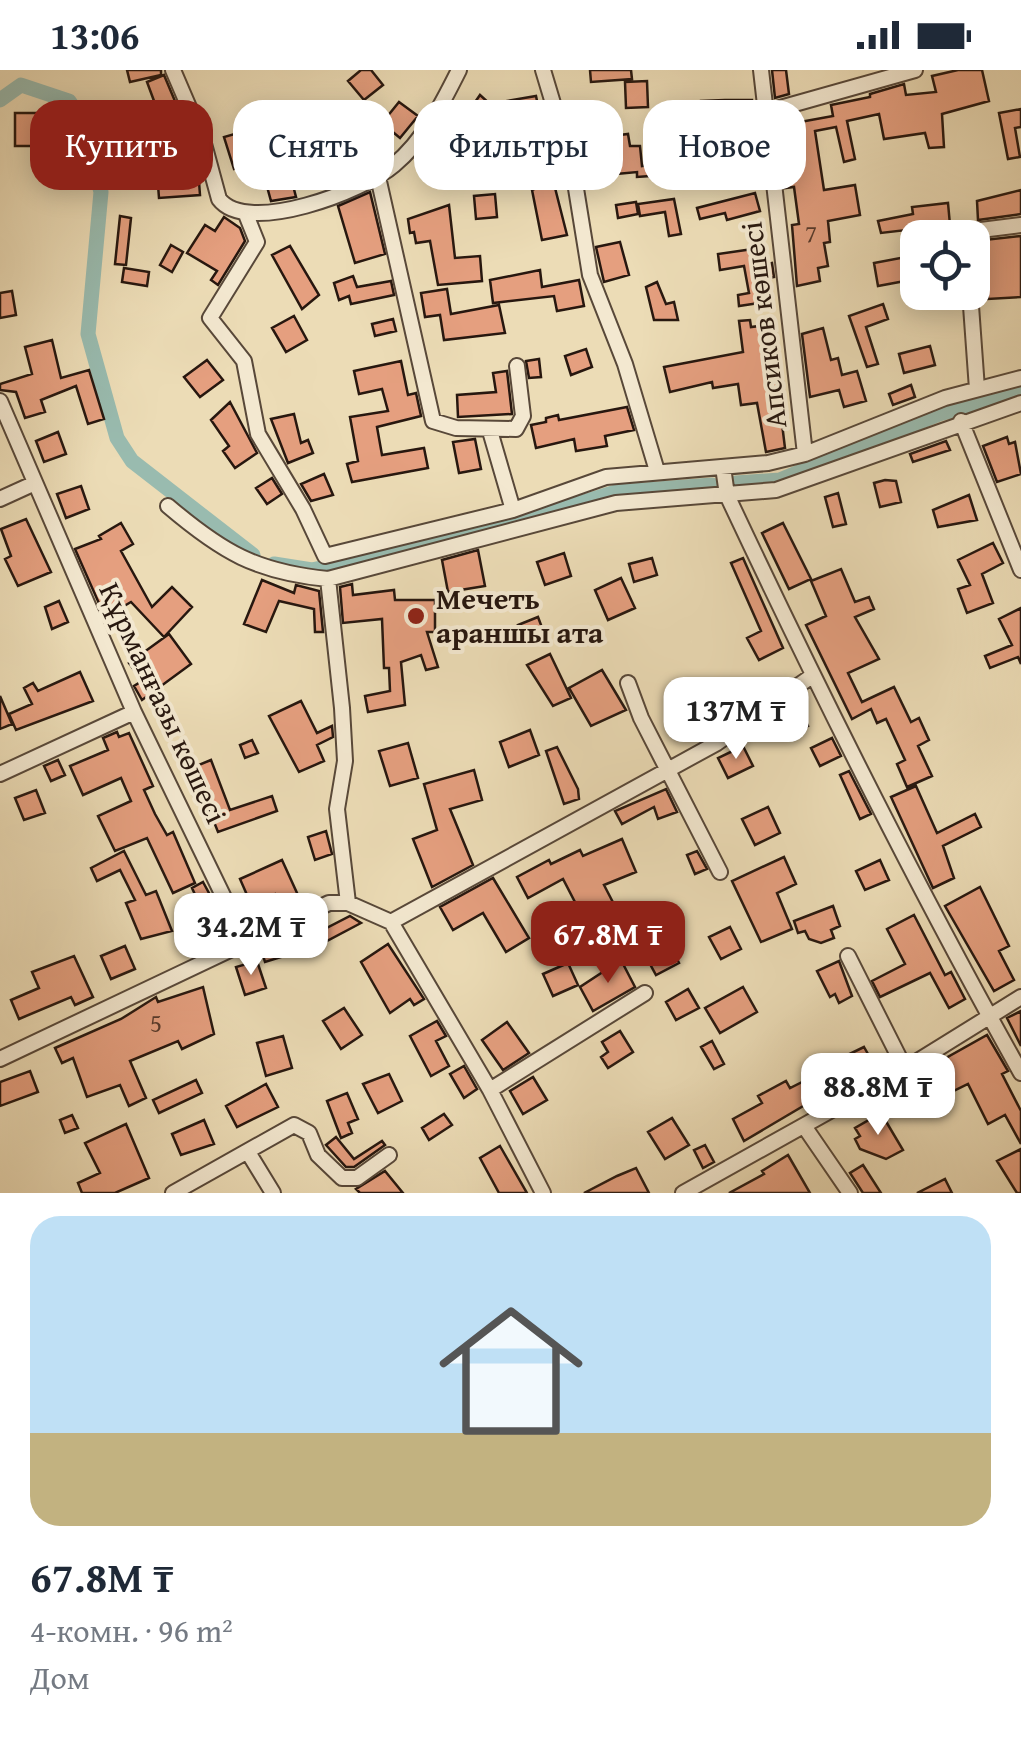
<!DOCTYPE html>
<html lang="ru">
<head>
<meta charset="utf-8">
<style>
	:root { --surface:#fff; --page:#f2f2f3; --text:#1f2937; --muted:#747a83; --accent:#8f2418 }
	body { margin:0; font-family:"Gentium Book Plus",serif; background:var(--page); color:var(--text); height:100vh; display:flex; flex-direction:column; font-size:38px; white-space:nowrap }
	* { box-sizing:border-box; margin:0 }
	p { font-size:32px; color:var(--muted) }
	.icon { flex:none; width:55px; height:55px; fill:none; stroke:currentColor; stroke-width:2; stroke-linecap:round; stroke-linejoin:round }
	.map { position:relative; height:1123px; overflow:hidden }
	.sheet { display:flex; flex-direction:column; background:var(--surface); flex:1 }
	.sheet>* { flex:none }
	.hud { position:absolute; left:30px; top:30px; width:962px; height:90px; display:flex; gap:20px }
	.fabs { position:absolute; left:900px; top:150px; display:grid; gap:20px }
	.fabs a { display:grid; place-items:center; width:90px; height:90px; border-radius:20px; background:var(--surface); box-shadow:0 5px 25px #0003; font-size:50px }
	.price { position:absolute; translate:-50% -85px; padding:0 22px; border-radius:20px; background:#fff; color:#222; font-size:32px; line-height:65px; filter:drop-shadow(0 2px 5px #0008) }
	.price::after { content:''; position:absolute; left:50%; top:60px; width:30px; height:22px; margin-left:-15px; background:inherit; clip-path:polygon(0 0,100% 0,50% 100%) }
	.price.current { background:var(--accent); color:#fff }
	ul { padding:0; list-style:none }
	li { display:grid; align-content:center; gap:20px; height:530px; padding:0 30px }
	li span { display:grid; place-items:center; height:310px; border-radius:30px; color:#555 }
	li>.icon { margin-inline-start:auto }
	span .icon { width:180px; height:180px; fill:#fffc; stroke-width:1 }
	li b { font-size:42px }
	.pill { padding:0 35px; border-radius:30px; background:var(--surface); box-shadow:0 5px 25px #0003; font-size:35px; line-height:90px }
	.pill.current { background:var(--accent); color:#fff }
	.status { display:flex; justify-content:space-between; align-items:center; height:70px; padding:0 50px; background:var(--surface); direction:ltr }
	.status svg { height:28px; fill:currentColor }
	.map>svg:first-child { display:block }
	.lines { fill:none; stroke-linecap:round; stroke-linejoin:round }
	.canal { stroke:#99bbaf; stroke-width:15 }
	.building { fill:#e59f7f; stroke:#27170f; stroke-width:2.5 }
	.minor-casing { stroke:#584839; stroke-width:18 }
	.minor { stroke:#f3e8d0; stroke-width:14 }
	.poi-dot { fill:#8f2418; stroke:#f3e8d0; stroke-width:4 }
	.labels { text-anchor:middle; stroke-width:8; stroke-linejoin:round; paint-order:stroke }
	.number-label { font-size:25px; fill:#56392b }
	.street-label { font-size:30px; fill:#27170f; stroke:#f3e8d0 }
	.poi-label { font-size:30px; font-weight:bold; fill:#27170f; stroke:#f3e8d0; text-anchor:start }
</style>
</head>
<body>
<div class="status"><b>13:06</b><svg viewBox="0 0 49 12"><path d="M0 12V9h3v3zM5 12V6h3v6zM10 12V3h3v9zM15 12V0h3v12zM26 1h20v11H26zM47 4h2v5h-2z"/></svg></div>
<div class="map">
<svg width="1021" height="1123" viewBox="0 0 1021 1123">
	<rect width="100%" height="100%" fill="#ecdcb6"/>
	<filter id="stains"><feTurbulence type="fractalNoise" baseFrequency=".002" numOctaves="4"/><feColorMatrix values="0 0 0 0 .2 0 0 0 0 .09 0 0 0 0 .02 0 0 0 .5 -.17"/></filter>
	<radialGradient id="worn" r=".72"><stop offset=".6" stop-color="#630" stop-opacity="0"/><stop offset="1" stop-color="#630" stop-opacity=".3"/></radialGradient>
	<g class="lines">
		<path class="canal" d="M0,30L21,15L69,31L82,50L101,122L88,264L117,368L132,391L253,485
			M736,413L780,410L939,344L1021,322
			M274,494L312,500L513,454L616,422L712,415"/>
	</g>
	<path class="building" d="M127,0H161V5L130,12Z
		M361,0H371L383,15L364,30L348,11Z
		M590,0H631L632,9L591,12Z
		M772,0H786L789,24L775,28Z
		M958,0H982L989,31L942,44L944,77L929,78L925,63L884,69L879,44L847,51L855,89L844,92L836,57L815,61L824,120L855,115L860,145L828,151L830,172L824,173L828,196L818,198L820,211L797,216L792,155L799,154L794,117L785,118L778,56L833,46L831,35L870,27V24L904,14L906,25L936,22L932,6Z
		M164,5L180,43L177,45L172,33L157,39L147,12Z
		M647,11L648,37L626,38L625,12Z
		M480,25L511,53L496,70L485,61L468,81L451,67Z
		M536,26L544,65L551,63L559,92L540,97L532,65L514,68L507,31Z
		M725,30H752L753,44L702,50L701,31Z
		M399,32L418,46L400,68L382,53Z
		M1021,39V57L1015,58L1020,87L1008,89L999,43Z
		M15,43H45V76H15Z
		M362,52L378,93L355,106L338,62Z
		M278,58L296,127L271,131L260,91L234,99L224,67L252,59L254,64Z
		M628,64L630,76H640L642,96L649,95L650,106L637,107V102L594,106L596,68Z
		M744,74L747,91L688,100L684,84Z
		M198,98L200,125L159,128L157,102Z
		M553,110L567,165L542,170L532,120Z
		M1021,120V144L978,150L977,131Z
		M370,122L385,184L355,193L338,136Z
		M755,123L760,141L727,150L725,143L700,149L697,138Z
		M495,124L497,147L476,149L474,126Z
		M674,129L681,164L669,166L665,142L640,146L638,134Z
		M636,132L638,144L618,148L616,135Z
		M948,133L950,155L881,163L878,151L913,144L912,137Z
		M449,135L455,188L480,186L482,211L438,215L430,171L416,173L414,162L410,163L408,149Z
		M120,146L131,148L126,195L115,194Z
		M224,147L240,158L245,171L218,215L211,210L217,201L187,183L205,155L215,161Z
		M1021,166V227L988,229L984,170Z
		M620,172L629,205L604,212L596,177Z
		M171,175L183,182L172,202L160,195Z
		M290,176L319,225L302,239L272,185Z
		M760,178L762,195L772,193L774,207L763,209L766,232L739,236L738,225L749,223L744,196L720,200L718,184Z
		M911,186L918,189V218L907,221L905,211L878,216L874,193Z
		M124,198L149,202L147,216L122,212Z
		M540,200L542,217L579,210L584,236L557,241L554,226L493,233L490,210Z
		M353,206L357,217L391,211L394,225L351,234L349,226L339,230L334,213Z
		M657,212L666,234L674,232L678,250H654L646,217Z
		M447,219L451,244L499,235L505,263L444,270L440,245L425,247L421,223Z
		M12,221L16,245L0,248V223Z
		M883,234L888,249L866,257L878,294L867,297L849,246Z
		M294,246L307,270L286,282L272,258Z
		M393,249L396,261L375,266L372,254Z
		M750,250L751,257L775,254L783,312L777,313L785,378L766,382L757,333L741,335L738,314L713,318L712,312L670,322L664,297L743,282L739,251Z
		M823,258L831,290L838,288L842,305L857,301L866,331L844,337L839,320L810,327L802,264Z
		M52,270L61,308L89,300L104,349L88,354L76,316L41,330L45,342L25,348L16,322L0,320V314L32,304L25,277Z
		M930,276L935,295L904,303L899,284Z
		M586,279L592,297L571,305L565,286Z
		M539,289L541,307L529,308L526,291Z
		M207,290L223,310L200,327L184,307Z
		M401,291L408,325L416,323L421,346L377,357L382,385L424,378L428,398L352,412L347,394L358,391L350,347L388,341L382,319L359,324L354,301Z
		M507,301L512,344L458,347L457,325L496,322L493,303Z
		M911,315L915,327L893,335L889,324Z
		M230,332L257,383L235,398L223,381L229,376L211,350Z
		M627,337L634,360L605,366L607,376L576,381L574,369L536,378L531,355L546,352V348L558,345L559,350Z
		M294,344L301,373L308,370L313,383L288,393L271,349Z
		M58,362L66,384L44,392L36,371Z
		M1007,367L1009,374L1015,372L1021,404L997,412L983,376Z
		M475,369L481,399L459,403L453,372Z
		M946,371L950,380L913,392L910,384Z
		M324,404L333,425L311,431L301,414Z
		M272,408L282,424L267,434L256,418Z
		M885,410L896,411L901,432L880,437L874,413Z
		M81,416L89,439L66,448L57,424Z
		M838,423L846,454L833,457L825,427Z
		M969,425L977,450L938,457L933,440Z
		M26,449L51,502L18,516L5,489L11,486L1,459Z
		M121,453L133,474L121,481L152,537L172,517L192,537L164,567L131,532L105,547L75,479L101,469L99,466Z
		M783,453L811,509L789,519L762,463Z
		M993,473L1003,493L982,504L993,533L967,543L958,519L970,515L958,490Z
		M478,480L485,516L448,522L442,490Z
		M564,483L571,506L545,515L537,492Z
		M652,488L657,505L634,512L629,494Z
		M743,488L783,578L759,590L747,568L761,561L731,493Z
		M841,499L855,532L869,527L874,539L855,547L879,589L848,603L862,632L894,617L911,652L919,648L929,670L918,676L932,706L907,717L897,694L905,690L886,649L877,653L871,639L852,649L806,555L826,546L811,511Z
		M621,508L635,538L608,550L595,520Z
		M262,510L294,523L296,515L319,521L323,562H315L314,539L279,531L266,562L244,554Z
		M352,514L353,525L394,520L395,530H435V562H427L438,597L426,600L421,585L401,592L405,635L368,642L365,626L390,621L389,598H384L382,549L343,553L340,517Z
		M59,531L68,552L52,559L45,537Z
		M1021,538V594L1018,587L990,598L985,586L1012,575L999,549Z
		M538,547L544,563L524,571L518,555Z
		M169,564L191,594L142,630L134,616L142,611L129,593Z
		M550,584L571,628L553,636L527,595Z
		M602,600L626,640L591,656L569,618Z
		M80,602L93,631L16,660L9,644L32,634L24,618L33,613L38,621Z
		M726,618L740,643L716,660L700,633Z
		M0,626L12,654L0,659Z
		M301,631L317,663L332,656L333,667L317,675L324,691L299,702L269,646Z
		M796,632L808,656L789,666L778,643Z
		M530,660L539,685L509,697L500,672Z
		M117,662L119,667L129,663L153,716L144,720L155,744L167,765L173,762L195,813L173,823L147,768L115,781L98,746L131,731L121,708L83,725L70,696L108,680L103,668Z
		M832,668L841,686L820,696L811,678Z
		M252,670L258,683L245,688L240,675Z
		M408,673L418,708L390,716L379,681Z
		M743,676L753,696L728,708L718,688Z
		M557,677L578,719L579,729L564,734L546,681Z
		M58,690L65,705L51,711L44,696Z
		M211,690L230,740L272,726L277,741L218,762L205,729L196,733L184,701Z
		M474,700L482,730L450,739L473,795L432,817L413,769L437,760L424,714Z
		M849,701L871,744L860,749L840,705Z
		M916,716L937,763L975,744L981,757L943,776L954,808L933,818L891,727Z
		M666,719L677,742L658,749L654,737L622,754L615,741Z
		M36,720L45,743L24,750L15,728Z
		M768,737L780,763L755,775L742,749Z
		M326,761L332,784L315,790L308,767Z
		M622,769L636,802L604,815L620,846L590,861L563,809L528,828L517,807L549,790L551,794L580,780L583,786Z
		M124,781L146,825L156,821L172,861L141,869L126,833L135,830L120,800L97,811L91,798Z
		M697,781L707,799L695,804L687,785Z
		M784,787L796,814L777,823L792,859L761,872L732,811Z
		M282,790L302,834L284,843L275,824L251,834L240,809Z
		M880,790L889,810L865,820L856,801Z
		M493,808L529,868L506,882L483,843L453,860L440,837Z
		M203,812L210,825L198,831L192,818Z
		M980,817L1009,876L999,881L1014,910L994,921L945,836Z
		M833,836L840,856L831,860L834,868L821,873L809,869L805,861L798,863L794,851Z
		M914,845L945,905L951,902L965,929L949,938L930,903L880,927L872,911L905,894L887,859Z
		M350,846L361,853L323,873L317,863Z
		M218,849L226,869L208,876L200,857Z
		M730,857L741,879L721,889L709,867Z
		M287,871L291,884L265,892L261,879Z
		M668,871L679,893L656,905L644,883Z
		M388,874L424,929L414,935L410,929L390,943L361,892Z
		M125,876L135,899L111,909L101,886Z
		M74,886L93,927L75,935L71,927L19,949L11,930L39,918L32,902Z
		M621,890L635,917L593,941L580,917Z
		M257,891L266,918L245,925L236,897Z
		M839,891L852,926L839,933L835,924L830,927L817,901Z
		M568,893L578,915L553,926L543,904Z
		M203,917L214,964L182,979L178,971L130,991L146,1028L129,1036L120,1015L87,1027L73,988L62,993L55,978L121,949L156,927L158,932Z
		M743,917L757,942L720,963L705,938Z
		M688,919L699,938L676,950L666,932Z
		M344,938L362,965L341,979L323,951Z
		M1021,941V976L1007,948Z
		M437,951L446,966L436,971L449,996L431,1006L410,966Z
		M507,952L529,983L503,1000L482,970Z
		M620,961L633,982L608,998L601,987L608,982L602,972Z
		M987,965L1008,1001L1002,1004L1021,1041V1074L1005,1045L988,1054L968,1014L935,1030L921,1002Z
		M283,966L292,998L266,1006L257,973Z
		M712,971L724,994L714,999L701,977Z
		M864,977L876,998L812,1039L808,1041L805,1035L744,1071L733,1049L762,1033L758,1026L786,1011L790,1018L810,1008L808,1004Z
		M464,996L477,1019L464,1028L450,1004Z
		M30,1001L38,1022L0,1036V1012Z
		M389,1004L402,1031L378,1043L363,1014Z
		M533,1007L547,1030L523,1044L510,1021Z
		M196,1010L202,1023L159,1043L153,1030Z
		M266,1014L278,1037L237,1057L226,1036Z
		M347,1023L358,1049L348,1053L352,1063L341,1068L327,1031Z
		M881,1043L903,1080L886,1089L860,1079L855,1069L860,1066L855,1058Z
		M444,1044L452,1055L429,1070L422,1058Z
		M72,1045L78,1058L65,1063L60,1050Z
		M672,1048L689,1075L665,1089L648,1062Z
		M204,1050L214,1074L181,1085L172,1064Z
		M126,1054L149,1108L115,1123H82L78,1113L100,1103L85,1073Z
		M336,1067L354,1089L382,1071L385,1075L354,1097H346L326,1075Z
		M705,1075L714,1092L703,1098L694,1080Z
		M500,1076L527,1123H499L480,1088Z
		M1021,1079V1123H1017L997,1091Z
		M788,1085L810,1123H729L764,1104L762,1101Z
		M863,1095L881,1123H863L850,1103Z
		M636,1098L649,1123H584L617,1106Z
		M385,1101L403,1123H360L356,1119Z
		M945,1109L952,1123H917Z"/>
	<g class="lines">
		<defs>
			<path id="minor" d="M173,0L203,70L219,129C247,166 364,121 394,95C424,70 442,34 459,0
				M543,0L573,100L590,205L625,294L657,401
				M761,0L805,384
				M766,42L915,0
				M378,107L433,351L456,358L516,359L523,346L517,296
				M247,147L257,172L210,248L244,291L258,364L303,439L325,486L513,440L606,407L768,393L805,384L945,328L1021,308
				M965,168V162L1021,155
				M970,222L977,319
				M0,331L134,642L246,873
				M961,351L1021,500
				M490,361L513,440
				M723,397L727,425C819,621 915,814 1021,1003
				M0,429L35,413
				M168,436C222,482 256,502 328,509L616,433L776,420L1021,333
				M328,509L342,638L345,691L337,739L348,833
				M628,613L641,648L720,802
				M0,704L134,642
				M391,852L717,673L812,606
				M391,852L490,1020L543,1123
				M848,886L905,999
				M0,989L329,833H348L391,852
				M490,1020L645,923
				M804,1056L850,1123
				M248,1082L273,1123
				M173,1123L294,1055L309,1063L318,1085L342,1108H357L389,1085
				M683,1123L905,999L1021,927"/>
		</defs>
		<use href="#minor" class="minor-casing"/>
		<use href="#minor" class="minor"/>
	</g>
	<circle class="poi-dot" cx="416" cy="546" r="10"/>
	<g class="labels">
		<g class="number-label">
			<text x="811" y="172">7</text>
			<text x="156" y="962">5</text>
		</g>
		<g class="street-label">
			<text transform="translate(764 255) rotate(-97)" y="10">Апсиков көшесі</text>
			<text transform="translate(163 633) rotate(65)" y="10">Құрманғазы көшесі</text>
		</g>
		<g class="poi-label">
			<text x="436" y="539">Мечеть<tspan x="436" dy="34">араншы ата</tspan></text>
		</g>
	</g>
	<rect width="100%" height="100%" filter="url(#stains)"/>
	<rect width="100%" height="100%" fill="url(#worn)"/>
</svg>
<div class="fabs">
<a><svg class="icon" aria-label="locate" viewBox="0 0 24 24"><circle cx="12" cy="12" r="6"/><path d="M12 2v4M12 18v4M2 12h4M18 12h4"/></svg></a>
</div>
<b class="price" style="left:736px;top:692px">137M ₸</b>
<b class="price" style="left:251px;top:908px">34.2M ₸</b>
<b class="price current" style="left:608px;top:916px">67.8M ₸</b>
<b class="price" style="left:878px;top:1068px">88.8M ₸</b>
<div class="hud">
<a class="pill current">Купить</a>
<a class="pill">Снять</a>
<a class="pill">Фильтры</a>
<a class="pill">Новое</a>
</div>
</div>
<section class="sheet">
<ul>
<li><span style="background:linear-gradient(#bfe0f5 70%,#c2b280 0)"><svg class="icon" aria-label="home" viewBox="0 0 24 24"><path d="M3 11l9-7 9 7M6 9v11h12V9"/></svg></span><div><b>67.8M ₸</b><p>4-комн. · 96 m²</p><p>Дом</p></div></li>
</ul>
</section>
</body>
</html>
